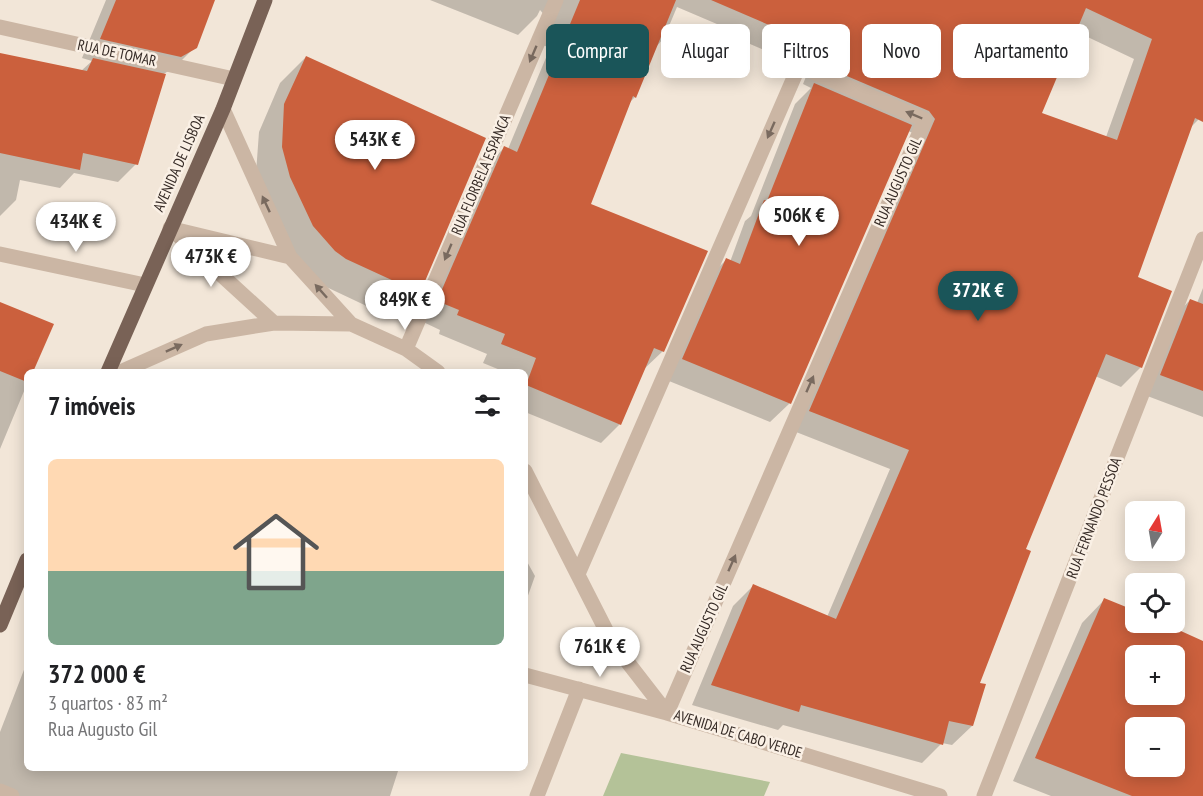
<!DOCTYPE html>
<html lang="pt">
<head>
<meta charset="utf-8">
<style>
	:root { --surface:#fff; --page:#f6f6f6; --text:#202124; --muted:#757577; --accent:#1a5559 }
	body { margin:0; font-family:"PT Sans Narrow",sans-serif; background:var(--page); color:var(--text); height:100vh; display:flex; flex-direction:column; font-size:22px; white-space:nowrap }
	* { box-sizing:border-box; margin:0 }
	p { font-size:20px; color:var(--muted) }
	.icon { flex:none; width:33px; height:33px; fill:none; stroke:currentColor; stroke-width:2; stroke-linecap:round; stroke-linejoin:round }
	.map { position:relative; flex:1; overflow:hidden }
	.panel { position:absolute; left:24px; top:369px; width:504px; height:402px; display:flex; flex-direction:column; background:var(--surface); border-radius:9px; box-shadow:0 3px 15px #0003 }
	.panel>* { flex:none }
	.banner { position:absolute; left:546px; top:24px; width:567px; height:54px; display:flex; gap:12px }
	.needle { width:39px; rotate:11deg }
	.buttons { position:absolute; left:1125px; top:501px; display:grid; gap:12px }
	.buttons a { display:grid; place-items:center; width:60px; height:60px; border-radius:9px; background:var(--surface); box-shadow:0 3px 15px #0003; font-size:30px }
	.price { position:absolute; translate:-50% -51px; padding:0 14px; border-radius:21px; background:#fff; color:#222; font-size:20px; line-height:39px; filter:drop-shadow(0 2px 3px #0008) }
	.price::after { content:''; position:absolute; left:50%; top:36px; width:18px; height:14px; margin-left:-9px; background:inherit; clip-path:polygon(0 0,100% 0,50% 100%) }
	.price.on { background:var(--accent); color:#fff }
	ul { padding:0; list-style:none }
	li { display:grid; align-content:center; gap:12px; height:318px; padding:0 24px }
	li span { display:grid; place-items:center; height:186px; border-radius:9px; color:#555 }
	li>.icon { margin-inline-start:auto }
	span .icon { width:108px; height:108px; fill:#fffc; stroke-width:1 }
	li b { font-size:26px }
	h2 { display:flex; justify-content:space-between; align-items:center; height:72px; padding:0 24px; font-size:26px }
	.pill { padding:0 21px; border-radius:9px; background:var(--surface); box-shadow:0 3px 15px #0003; font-size:21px; line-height:54px }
	.pill.on { background:var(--accent); color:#fff }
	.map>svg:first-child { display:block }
	.green { fill:#b4c298 }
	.shadow { fill:#0003; fill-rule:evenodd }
	.building { fill:#cb603d; fill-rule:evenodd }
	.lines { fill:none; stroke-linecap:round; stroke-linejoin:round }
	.minor { stroke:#cbb6a4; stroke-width:15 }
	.major { stroke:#796256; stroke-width:15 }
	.oneway { fill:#796a5f }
	.labels { text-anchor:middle; stroke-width:5; stroke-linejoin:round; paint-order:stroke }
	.street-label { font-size:15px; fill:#362b26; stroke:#faf0e5 }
</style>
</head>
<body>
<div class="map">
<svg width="1203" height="796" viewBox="0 0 1203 796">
	<rect width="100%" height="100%" fill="#f2e6d8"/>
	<path class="green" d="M621,753L770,782L764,796H603Z"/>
	<path class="shadow" d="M106,0H213L195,47L175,67L162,75L136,164L118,182L74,173L60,188L20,180L16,200L0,216V55L81,71L92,61L82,58Z
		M430,0H1203V106L1198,120L1190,128L1136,278L1141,367L1121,387L1095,376L1024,550L978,684L972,726L952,745L942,743L922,763L783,725L778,730L692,705L733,606L753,586L827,617L890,469L791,430L913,133L908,131L790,403L770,422L664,379L707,279L726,260L730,262L745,221L751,216L795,104L811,88L803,84L809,69L743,41L745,36L677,7L664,38L655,48L635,97L628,104L589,205L663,351L643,370L620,424L601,443L525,412V372H505L483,363L487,354L439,334L440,330L419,320L485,167L504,148L508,149L550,48L538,43L547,18L540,10L537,16L518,35ZM1075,31L1134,59L1106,137L1040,114Z
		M306,57L418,292L392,318L320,284L287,253L256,173L259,132L280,83Z
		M1203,288V417L1142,394L1171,320L1190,300L1197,303Z
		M0,304L32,372H27V384L0,449Z
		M525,558L535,576L525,604Z
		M1105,599L1136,622L1203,642V796H1051L1013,781L1082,623ZM1136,656H1174V694H1136ZM1136,728H1174V766H1136Z
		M27,662V768H399L390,796H0V732Z"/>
	<path class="building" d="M116,0H215L197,48L181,57L100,39Z
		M580,0H676L636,98L633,96L591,204L708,251L664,352L654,348L621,425L526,385L536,358L501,344L505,334L457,315L459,310L437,301L504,146L517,152Z
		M711,0H1203V122L1195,118L1138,277L1172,291L1142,368L1106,354L1026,549L1031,551L980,683L986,684L973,726L949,721L943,745L801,705L799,712L711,685L753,584L836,619L909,450L809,411L935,119L929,111L821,65L827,50ZM1086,8L1152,39L1117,140L1042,113Z
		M0,53L87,71L93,58L166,74L138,165L83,153L80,170L0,153Z
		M306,56L486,138L420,293L346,259L335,251L313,226L290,177L282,147L284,104Z
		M814,83L912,125L791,404L682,359L726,258L740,264L764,200L767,201Z
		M1190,299L1203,304V391L1160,375Z
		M0,302L54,324L33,372H27V382L0,371Z
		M1104,598L1136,611V622H1161L1203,641V796H1132L1035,758ZM1136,656H1174V694H1136ZM1136,728H1174V766H1136Z"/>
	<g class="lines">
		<path class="minor" d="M0,27L234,79
			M223,109L290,257L351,324
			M170,228L274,323
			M173,229L290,257
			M0,254L145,285
			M406,349L556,0
			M120,372L206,334L274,323L351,324L406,349L438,372
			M525,471L612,642L667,713L940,796
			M525,675L667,713L925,120L799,66L578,574
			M0,791L12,796
			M537,796L579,689
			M984,796L1203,239"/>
		<path class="major" d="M108,372L223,109L265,0
			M0,625L27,560"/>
	</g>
	<defs><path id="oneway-solid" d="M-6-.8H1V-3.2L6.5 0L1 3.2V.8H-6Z" transform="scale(1.5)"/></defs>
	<g class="oneway">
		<use href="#oneway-solid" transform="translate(533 54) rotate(113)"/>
		<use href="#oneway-solid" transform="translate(914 115) rotate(-157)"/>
		<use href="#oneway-solid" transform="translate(771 130) rotate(114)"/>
		<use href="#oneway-solid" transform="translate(266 204) rotate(-115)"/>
		<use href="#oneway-solid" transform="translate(448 252) rotate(113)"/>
		<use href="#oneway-solid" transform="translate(321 291) rotate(-132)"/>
		<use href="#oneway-solid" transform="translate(174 348) rotate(-24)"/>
		<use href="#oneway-solid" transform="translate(810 384) rotate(-66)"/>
		<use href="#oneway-solid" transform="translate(732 563) rotate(-66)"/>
	</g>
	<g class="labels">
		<g class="street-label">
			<text transform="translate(117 53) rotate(12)" y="5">RUA DE TOMAR</text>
			<text transform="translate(179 163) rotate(-66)" y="5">AVENIDA DE LISBOA</text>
			<text transform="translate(481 175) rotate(-67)" y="5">RUA FLORBELA ESPANCA</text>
			<text transform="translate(898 182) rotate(-66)" y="5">RUA AUGUSTO GIL</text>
			<text transform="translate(1094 518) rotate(-69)" y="5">RUA FERNANDO PESSOA</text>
			<text transform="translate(704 628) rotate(-66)" y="5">RUA AUGUSTO GIL</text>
			<text transform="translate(738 734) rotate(17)" y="5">AVENIDA DE CABO VERDE</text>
		</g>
	</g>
</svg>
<div class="buttons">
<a><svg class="needle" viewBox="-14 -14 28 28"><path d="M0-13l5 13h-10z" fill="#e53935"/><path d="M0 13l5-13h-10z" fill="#757577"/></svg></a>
<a><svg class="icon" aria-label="locate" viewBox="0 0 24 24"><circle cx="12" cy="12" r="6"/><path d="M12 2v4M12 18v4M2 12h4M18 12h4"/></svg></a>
<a>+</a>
<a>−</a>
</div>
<b class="price" style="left:375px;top:171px">543K €</b>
<b class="price" style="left:799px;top:247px">506K €</b>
<b class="price" style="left:76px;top:253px">434K €</b>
<b class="price" style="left:211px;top:288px">473K €</b>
<b class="price on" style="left:978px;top:322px">372K €</b>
<b class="price" style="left:405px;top:331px">849K €</b>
<b class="price" style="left:600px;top:678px">761K €</b>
<div class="banner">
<a class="pill on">Comprar</a>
<a class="pill">Alugar</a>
<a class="pill">Filtros</a>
<a class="pill">Novo</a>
<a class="pill">Apartamento</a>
</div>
<section class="panel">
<h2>7 imóveis<svg class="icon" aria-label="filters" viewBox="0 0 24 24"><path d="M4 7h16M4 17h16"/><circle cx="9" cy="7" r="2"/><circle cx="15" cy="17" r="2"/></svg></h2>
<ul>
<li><span style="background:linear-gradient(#ffd9b3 60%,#7fa58c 0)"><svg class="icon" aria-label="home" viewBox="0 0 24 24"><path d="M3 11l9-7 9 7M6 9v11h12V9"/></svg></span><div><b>372 000 €</b><p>3 quartos · 83 m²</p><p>Rua Augusto Gil</p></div></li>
</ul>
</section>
</div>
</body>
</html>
